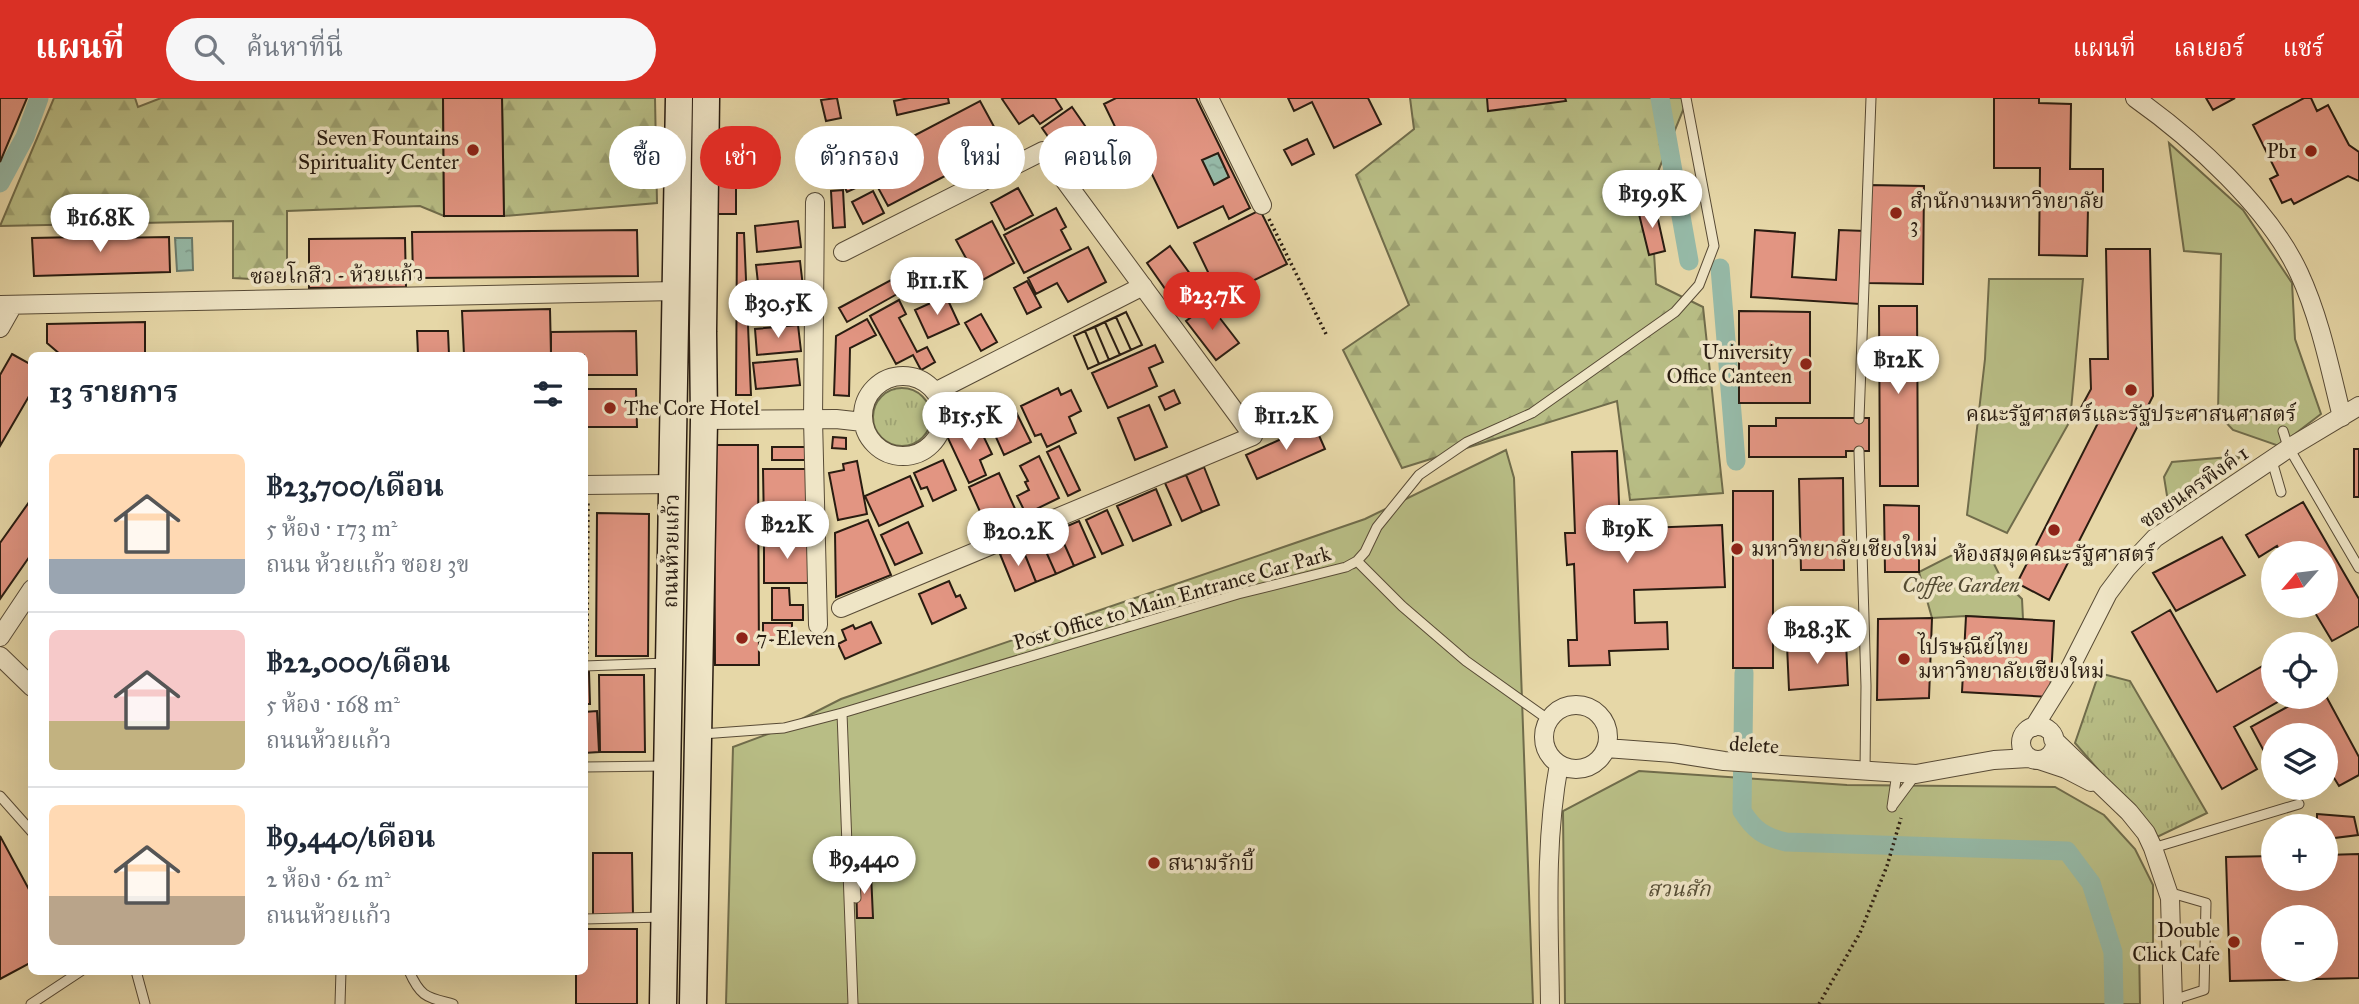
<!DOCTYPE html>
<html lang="th">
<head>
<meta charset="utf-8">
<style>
	:root { --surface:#fff; --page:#f6f6f7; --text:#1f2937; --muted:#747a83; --line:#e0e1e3; --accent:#d93025 }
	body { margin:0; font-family:"IM FELL Great Primer","Noto Serif Thai",serif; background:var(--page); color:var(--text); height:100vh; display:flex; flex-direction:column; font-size:26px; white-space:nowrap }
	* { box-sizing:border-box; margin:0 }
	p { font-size:23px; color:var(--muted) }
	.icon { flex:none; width:38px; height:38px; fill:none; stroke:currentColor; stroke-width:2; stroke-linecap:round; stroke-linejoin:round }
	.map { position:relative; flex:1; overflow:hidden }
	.details { position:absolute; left:28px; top:254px; width:560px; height:623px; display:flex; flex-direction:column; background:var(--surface); border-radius:10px; box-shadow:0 7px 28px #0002 }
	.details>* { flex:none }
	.guide { position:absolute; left:609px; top:28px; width:665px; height:63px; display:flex; gap:14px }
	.needle { width:46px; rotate:242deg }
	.buttons { position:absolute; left:2261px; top:443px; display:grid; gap:14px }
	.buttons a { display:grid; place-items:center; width:77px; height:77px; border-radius:50%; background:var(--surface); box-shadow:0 7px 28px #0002; font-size:35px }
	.price { position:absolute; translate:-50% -60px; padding:0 16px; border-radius:24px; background:#fff; color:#222; font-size:23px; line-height:46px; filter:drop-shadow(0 2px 4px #0008) }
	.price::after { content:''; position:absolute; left:50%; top:42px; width:21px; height:16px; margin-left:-10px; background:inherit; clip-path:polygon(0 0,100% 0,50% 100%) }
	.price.active { background:var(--accent); color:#fff }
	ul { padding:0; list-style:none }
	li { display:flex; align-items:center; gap:21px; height:175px; padding:0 21px }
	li+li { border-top:2px solid var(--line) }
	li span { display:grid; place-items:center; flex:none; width:196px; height:140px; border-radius:10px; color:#555 }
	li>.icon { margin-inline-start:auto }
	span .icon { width:84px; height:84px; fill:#fffc; stroke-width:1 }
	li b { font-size:30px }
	h2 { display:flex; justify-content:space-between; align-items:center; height:84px; padding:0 21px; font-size:30px }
	.pill { padding:0 24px; border-radius:32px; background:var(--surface); box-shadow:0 7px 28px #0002; font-size:24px; line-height:63px }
	.pill.active { background:var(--accent); color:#fff }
	header { display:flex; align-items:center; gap:42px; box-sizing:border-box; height:98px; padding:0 35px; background:var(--accent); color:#fff }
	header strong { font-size:33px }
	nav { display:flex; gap:38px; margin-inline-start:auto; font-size:24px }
	.search { width:490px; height:63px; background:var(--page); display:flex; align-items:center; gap:18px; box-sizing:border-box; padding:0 24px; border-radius:38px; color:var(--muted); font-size:26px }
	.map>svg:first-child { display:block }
	.grass { fill:url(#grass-tufts); stroke:#706c4b; stroke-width:2 }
	.forest { fill:url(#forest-firs); stroke:#706c4b; stroke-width:2 }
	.green { fill:#b8bd85; stroke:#706c4b; stroke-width:2 }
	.water { fill:url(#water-ripples); stroke:#6a7b6c; stroke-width:2 }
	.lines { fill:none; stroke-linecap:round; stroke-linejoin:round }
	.canal { stroke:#96baa8; stroke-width:19 }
	.building { fill:#e29582; stroke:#291c11; stroke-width:2; fill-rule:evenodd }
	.lane-casing { stroke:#584b36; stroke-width:11 }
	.street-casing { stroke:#584b36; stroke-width:20 }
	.secondary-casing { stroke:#291c11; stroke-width:29 }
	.path { stroke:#291c11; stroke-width:3.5; stroke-dasharray:2 3.5; stroke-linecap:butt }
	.lane { stroke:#efe5c6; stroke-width:9 }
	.street { stroke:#efe5c6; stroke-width:18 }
	.secondary { stroke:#efe5c6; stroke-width:26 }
	.poi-dot { fill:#8f2418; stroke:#efe5c6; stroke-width:2.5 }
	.labels { text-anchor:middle; stroke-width:7; stroke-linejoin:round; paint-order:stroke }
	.poi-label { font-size:21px; fill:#291c11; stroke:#efe5c6; text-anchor:start }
	.street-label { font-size:21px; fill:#291c11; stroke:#efe5c6 }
	.park-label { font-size:21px; font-style:italic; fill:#544c34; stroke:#efe5c6 }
</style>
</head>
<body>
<header>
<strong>แผนที่</strong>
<div class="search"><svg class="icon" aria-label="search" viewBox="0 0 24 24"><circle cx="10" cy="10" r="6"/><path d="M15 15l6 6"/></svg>ค้นหาที่นี่</div>
<nav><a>แผนที่</a><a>เลเยอร์</a><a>แชร์</a></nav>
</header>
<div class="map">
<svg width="2359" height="906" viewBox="0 0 2359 906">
	<defs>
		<pattern id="grass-tufts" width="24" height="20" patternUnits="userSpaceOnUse" patternTransform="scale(1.75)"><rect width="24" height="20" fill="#b8bd85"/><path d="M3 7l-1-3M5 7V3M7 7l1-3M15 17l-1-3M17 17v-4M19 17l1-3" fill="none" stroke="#9ea272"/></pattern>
		<pattern id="forest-firs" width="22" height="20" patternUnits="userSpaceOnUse" patternTransform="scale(1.75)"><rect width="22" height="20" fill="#b8bd85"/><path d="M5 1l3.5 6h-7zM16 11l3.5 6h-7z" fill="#9ea272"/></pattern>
		<pattern id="water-ripples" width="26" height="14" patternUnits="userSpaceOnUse" patternTransform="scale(1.75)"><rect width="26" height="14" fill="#96baa8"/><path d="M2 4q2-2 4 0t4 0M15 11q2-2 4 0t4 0" fill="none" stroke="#819f90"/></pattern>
	</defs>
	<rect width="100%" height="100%" fill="#e6d7a7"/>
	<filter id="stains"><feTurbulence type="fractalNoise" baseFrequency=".00286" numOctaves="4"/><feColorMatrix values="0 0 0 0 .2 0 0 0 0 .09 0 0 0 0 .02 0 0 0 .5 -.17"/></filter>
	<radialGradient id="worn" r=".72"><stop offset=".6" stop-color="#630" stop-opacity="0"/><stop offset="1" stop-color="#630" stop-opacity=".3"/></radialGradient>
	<path class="grass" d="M873 319a29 29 0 1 1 58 0a29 29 0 1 1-58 0Z
		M2099,575L2130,583L2207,715L2157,739L2075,645Z"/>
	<path class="forest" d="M54,0H135L138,9L161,0H443L444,118L420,108L287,113V183L233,180V123L0,128Z
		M502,0H655L657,105L504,118Z
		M1410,0H1688L1650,93L1656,186L1703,209L1723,395L1630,402L1617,303L1402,370L1343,252L1409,207L1356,77L1414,31Z"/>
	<path class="green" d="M2169,45L2243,112L2292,185L2295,241L2321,316L2279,348L2233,332L2218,316L2221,156L2184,153Z
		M1989,181H2083L2070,323L2007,435L1967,417L1985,261Z
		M1506,352L1514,380L1533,906H726L733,649L784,630L841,601L1365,421Z
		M2241,358L2226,372L2201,382L2169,410L2164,379L2172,364Z
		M1962,452L1994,466L2001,480L2022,501L2023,521L1966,518L1932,520L1919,474Z
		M1639,673L1847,687L2055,689L2104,717L2135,751L2153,787V845L2139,846L2140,906H1565L1563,713Z"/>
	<path class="water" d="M1218,55L1229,79L1214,87L1202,62Z
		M192,140L193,172L177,173L175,140Z
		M2120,871L2122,906H2109V878Z"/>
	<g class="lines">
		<path class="canal" d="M1660,0L1689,163
			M0,85L25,39L39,0
			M1720,170L1736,363
			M1744,575L1742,713C1754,732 1764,739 1786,744L2067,753L2091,785L2113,854L2114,906"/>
	</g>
	<path class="building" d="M0,0H27L0,64Z
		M443,0H502L504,118H444Z
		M837,0L841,20L826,23L821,2Z
		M909,0H948L949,5L897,17L894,3Z
		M1004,0H1055L1062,11L1040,26L1033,17L1019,26L1002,1Z
		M1116,0H1196L1250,110L1229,121L1223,108L1178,130L1148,68L1143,70L1126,34L1119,37L1104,6ZM1218,55L1229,79L1214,87L1202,62Z
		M1288,0H1368L1381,26L1334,50L1312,4L1294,13Z
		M1487,0H1565L1566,3L1488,13Z
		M1994,0H2039V5L2071,6L2070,71H2103V111L2088,110L2087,158L2039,157L2040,70H1994Z
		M2206,0H2235L2213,12Z
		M2304,0H2311L2317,13L2328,7L2349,47L2359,54V83L2348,78L2294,106L2291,101L2282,105L2270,81L2278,77L2253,27Z
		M980,3L1004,47L888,108L864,64Z
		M1072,9L1090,35L1061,57L1042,30Z
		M714,41L739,42L737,80L713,79Z
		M1307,41L1314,56L1292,67L1284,52Z
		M864,71L871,83L847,94L841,82Z
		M710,86H736V116H710Z
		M1868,87L1924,88L1923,186L1867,185Z
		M1018,90L1033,117L1005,132L991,105Z
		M843,92L845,129L833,130L831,93Z
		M873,93L884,115L863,126L852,104Z
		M1655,108L1665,153L1649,157L1638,112Z
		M1056,110L1066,129L1061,132L1071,151L1024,175L1004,137Z
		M1260,112L1287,166L1220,199L1194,145Z
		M798,123L801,149L757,154L755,128Z
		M992,123L1014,165L979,184L956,142Z
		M80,127H107L108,140L169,139L170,174L34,178L32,140L80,139Z
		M637,132L638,178L413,180L412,134Z
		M1755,132L1795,135L1792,179L1836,182L1839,132L1865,133L1860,206L1751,199Z
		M737,135H744L751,297H736Z
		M405,140L406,189L309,190V141Z
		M1170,148L1206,198L1182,215L1147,165Z
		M1088,149L1106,184L1068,204L1057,185L1036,196L1028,180Z
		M2106,151H2150L2153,298L2049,502L2017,485L2098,325L2078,315L2091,291L2090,261H2108Z
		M800,163L803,189L759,194L756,167Z
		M891,182L899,195L847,224L839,210Z
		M1027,183L1041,209L1027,216L1014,190Z
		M800,193L803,219L760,223L757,197Z
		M946,198L959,226L928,240L915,212Z
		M899,202L906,216L899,220L917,254L927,249L935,264L921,272L913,257L896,266L870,218Z
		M1209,206L1239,245L1216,262L1186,223Z
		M1879,208H1917L1918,388H1880Z
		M550,211L551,257H464L462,213Z
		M1739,213L1810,214V305H1739Z
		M1126,214L1142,247L1088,271L1074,238Z
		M1126,214L1142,247L1131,252L1116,219Z
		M981,216L997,244L981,253L965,225Z
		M1116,219L1131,252L1120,257L1105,224Z
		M867,221L876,237L850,250L849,298L834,297L836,238Z
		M145,224V257H61L47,245V226Z
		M1105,224L1120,257L1109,262L1095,229Z
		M798,227L801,253L757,257L755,231Z
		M1095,229L1109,262L1099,266L1085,233Z
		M417,233H448L449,257H418Z
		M636,233L637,277H584V257H551V234Z
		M1085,233L1099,266L1088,271L1074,238Z
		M1155,247L1163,264L1149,270L1157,288L1108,310L1092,275Z
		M12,256L32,267V293L0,348V277Z
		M797,261L800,287L756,291L753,265Z
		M1058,290L1061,297L1071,292L1081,313L1069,319L1076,335L1047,349L1041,336L1035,338L1021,308Z
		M584,291H636L637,329H584Z
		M1174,292L1180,305L1165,312L1159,299Z
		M1149,307L1167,349L1135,362L1118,320Z
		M1016,314L1031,344L1004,357L990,326Z
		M1776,320H1869V353H1846V359H1749V328H1776Z
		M1314,326L1325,351L1257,381L1246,357Z
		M959,329L962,333L967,331L970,336L980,331L992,356L980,362L986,377L969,385L946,336Z
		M833,339L846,340V351L832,350Z
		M714,347H758L759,567H715Z
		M1059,348L1080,392L1068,398L1047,354Z
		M772,349H809V362H772Z
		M2354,351H2359V399H2354Z
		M1617,353L1620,431L1722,427L1725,489L1634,492L1635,525L1667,524L1668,551L1609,553L1610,567L1569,568L1568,542H1577L1574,466L1567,467L1565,435H1575L1572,354Z
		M1039,358L1059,400L1026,416L1017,398L1029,392L1025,384L1028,383L1020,368Z
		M943,362L956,392L933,403L927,389L921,391L914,375Z
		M857,363L867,416L838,422L829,375L844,372L843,366Z
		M1204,369L1219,407L1202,414L1186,377Z
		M763,371H810V429H764Z
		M999,375L1016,413L986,427L969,389Z
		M1186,377L1202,414L1182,423L1165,385Z
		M910,378L923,408L879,428L865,398Z
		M1843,380L1844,472H1801L1799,381Z
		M1156,391L1171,427L1133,443L1117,408Z
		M1733,393H1773V570H1733Z
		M32,400V455L0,501V445Z
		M2303,404L2359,501V528L2332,543L2311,508H2326V455H2281L2277,448L2259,459L2246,437Z
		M1884,407L1919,408V474H1885Z
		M1107,412L1123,447L1102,456L1086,422Z
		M597,415L649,416L648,558H596Z
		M868,422L891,477L836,499L835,435Z
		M1079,423L1095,459L1074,468L1058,432Z
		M908,424L922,455L895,467L881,437Z
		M1058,432L1074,468L1056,476L1040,440Z
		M2222,439L2245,477L2176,513L2153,475Z
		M1040,440L1056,476L1036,484L1021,447Z
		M764,441H810V485H764Z
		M1021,447L1036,484L1015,493L1000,456Z
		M949,483L956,499L960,497L966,510L932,526L919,496Z
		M772,490H789L790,507H803V522H772Z
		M2170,512L2217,594L2273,562V598H2288L2234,629L2257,671L2222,691L2132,534Z
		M1966,518L2054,523L2050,599L1962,594Z
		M1932,520L1929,600L1877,602L1878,521Z
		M871,524L881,545L845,561L838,546L846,542L842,532L853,527L855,531Z
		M763,525H792V542L763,543Z
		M1846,544L1848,587L1789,592L1787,547Z
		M584,574H589L590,606H584Z
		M599,577H644L645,654H600Z
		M2307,598H2326L2359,659V677L2339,688L2326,667V637H2273V652L2266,657L2251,629Z
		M597,613L599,654L584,655V614Z
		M2317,716L2354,719L2358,737L2326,741V728H2317Z
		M0,738L32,797V864L0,881Z
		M593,755H632L633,818H593Z
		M2359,756V880L2230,883L2226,759L2273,758V780H2326V757ZM2273,819H2326V872H2273Z
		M871,775L873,820H857L856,777Z
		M584,831H637V906H576V873H584Z"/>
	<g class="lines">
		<defs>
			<path id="lane" d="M1859,321L1871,0
				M2283,333L2288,349L2290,348
				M2289,350L2359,470
				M1859,353L1866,588L1865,673
				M2275,361L2272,363L2281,394
				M1352,466L1357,463L1402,508L1466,563L1549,622C1538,645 1554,676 1583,670C1596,667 1600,656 1609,650
				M584,568L667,565
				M702,636L784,630L842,615
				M584,669L665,668
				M0,698L32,734
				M1893,707L1916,676
				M1892,709L1897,675H1894
				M2153,750L2299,706
				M853,758L856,800
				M2168,794L2206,805L2204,892L2173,902
				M584,821L663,819
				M136,873L145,906
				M409,873C421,900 427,899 453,906
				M31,906L81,873
				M340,906L341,873
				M853,906L842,615L1238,496L1346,469L1357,463L1365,454L1377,429L1419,377L1467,344L1532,315L1675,214L1699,187L1714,148L1686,0"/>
			<path id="street" d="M1209,0L1262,107
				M2135,0C2193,41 2269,110 2299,175C2320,220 2330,271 2342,319
				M815,104L813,321L818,527
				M0,207L676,193
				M0,230L13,207
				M863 318a40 40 0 1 1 80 0a40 40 0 1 1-80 0Z
				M935,294L1143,188
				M704,322L836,321L863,324
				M584,387L672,386
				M841,510L1253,338L1043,53L843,154
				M0,539L32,491
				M0,558L32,589
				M1544 639a32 32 0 1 1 64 0a32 32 0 1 1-64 0Z
				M2021 645a17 17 0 1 1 34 0a17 17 0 1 1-34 0Z
				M2034,629L2067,576L2108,495L2126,471L2155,440L2289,350L2359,308
				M2053,641L2129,714L2146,735L2153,750L2170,800L2173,906
				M1606,650L1673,655L1724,663L1916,676L1994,662L2029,660
				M2039,662L2066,671L2091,684
				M1550,906C1549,824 1544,747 1559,666"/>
			<path id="secondary" d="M663,906L679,0
				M693,906L704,322L703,234L706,0"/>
		</defs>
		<use href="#lane" class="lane-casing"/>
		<use href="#street" class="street-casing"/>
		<use href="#secondary" class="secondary-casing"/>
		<path class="path" d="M1269,121L1326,236
			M587,556L588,403
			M1558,613C1580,601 1601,610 1608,635
			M1819,906L1860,835L1887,768L1901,720"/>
		<use href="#lane" class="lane"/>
		<use href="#street" class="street"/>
		<use href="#secondary" class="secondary"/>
	</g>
	<g class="poi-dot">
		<circle cx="473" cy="52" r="7"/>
		<circle cx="2311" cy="53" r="7"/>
		<circle cx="1896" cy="115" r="7"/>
		<circle cx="1806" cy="266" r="7"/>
		<circle cx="2131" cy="292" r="7"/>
		<circle cx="610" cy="310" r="7"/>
		<circle cx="2054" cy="432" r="7"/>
		<circle cx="1737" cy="451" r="7"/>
		<circle cx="742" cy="540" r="7"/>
		<circle cx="1904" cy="561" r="7"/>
		<circle cx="1154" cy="765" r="7"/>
		<circle cx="2234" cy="844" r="7"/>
	</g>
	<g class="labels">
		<g class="poi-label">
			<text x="459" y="47" text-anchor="end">Seven Fountains<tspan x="459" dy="24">Spirituality Center</tspan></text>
			<text x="2297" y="60" text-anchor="end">Pb1</text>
			<text x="1910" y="110">สำนักงานมหาวิทยาลัย<tspan x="1910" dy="24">3</tspan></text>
			<text x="1792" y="261" text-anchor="end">University<tspan x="1792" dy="24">Office Canteen</tspan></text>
			<text x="624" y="317">The Core Hotel</text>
			<text x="2131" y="323" text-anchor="middle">คณะรัฐศาสตร์และรัฐประศาสนศาสตร์</text>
			<text x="1751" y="458">มหาวิทยาลัยเชียงใหม่</text>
			<text x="2054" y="463" text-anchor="middle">ห้องสมุดคณะรัฐศาสตร์</text>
			<text x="756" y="547">7-Eleven</text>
			<text x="1918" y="556">ไปรษณีย์ไทย<tspan x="1918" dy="24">มหาวิทยาลัยเชียงใหม่</tspan></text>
			<text x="1168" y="772">สนามรักบี้</text>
			<text x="2220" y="839" text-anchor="end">Double<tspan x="2220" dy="24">Click Cafe</tspan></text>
		</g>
		<g class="street-label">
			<text transform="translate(337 177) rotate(-1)" y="7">ซอยโกสึว - ห้วยแก้ว</text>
			<text transform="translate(2194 389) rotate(-35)" y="7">ซอยนครพิงค์ 1</text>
			<text transform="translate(671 453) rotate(-89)" y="7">ถนนห้วยแก้ว</text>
			<text transform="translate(1172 500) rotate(-16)" y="7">Post Office to Main Entrance Car Park</text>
			<text transform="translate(1754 647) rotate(4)" y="7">delete</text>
		</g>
		<g class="park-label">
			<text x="1961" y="494">Coffee Garden</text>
			<text x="1679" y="798">สวนสัก</text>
		</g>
	</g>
	<rect width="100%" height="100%" filter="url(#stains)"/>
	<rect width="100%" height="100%" fill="url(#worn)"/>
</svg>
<div class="buttons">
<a><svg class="needle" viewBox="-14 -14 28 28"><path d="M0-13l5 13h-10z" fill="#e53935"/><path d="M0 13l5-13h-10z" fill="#747a83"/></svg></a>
<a><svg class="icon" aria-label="locate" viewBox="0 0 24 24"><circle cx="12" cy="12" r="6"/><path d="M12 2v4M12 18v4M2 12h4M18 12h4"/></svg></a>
<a><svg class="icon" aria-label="layers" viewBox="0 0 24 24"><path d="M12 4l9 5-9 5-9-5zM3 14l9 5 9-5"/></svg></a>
<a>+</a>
<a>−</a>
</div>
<b class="price" style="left:1652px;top:132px">฿19.9K</b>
<b class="price" style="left:100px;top:156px">฿16.8K</b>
<b class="price" style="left:937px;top:219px">฿11.1K</b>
<b class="price active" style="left:1212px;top:234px">฿23.7K</b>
<b class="price" style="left:778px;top:242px">฿30.5K</b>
<b class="price" style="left:1898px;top:298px">฿12K</b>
<b class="price" style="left:970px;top:354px">฿15.5K</b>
<b class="price" style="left:1286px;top:354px">฿11.2K</b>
<b class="price" style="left:787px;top:463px">฿22K</b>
<b class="price" style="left:1627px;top:467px">฿19K</b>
<b class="price" style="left:1018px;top:470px">฿20.2K</b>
<b class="price" style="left:1817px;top:568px">฿28.3K</b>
<b class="price" style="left:864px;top:798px">฿9,440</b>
<div class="guide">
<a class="pill">ซื้อ</a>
<a class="pill active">เช่า</a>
<a class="pill">ตัวกรอง</a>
<a class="pill">ใหม่</a>
<a class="pill">คอนโด</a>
</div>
<section class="details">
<h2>13 รายการ<svg class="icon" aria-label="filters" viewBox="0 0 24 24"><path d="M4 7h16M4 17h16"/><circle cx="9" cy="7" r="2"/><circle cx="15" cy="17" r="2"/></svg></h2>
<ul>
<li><span style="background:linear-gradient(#ffd9b3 75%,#9aa5b1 0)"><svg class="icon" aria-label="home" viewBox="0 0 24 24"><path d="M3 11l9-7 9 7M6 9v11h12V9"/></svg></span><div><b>฿23,700/เดือน</b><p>5 ห้อง · 173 m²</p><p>ถนน ห้วยแก้ว ซอย 3ข</p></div></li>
<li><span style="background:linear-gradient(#f6c9c9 65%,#c2b280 0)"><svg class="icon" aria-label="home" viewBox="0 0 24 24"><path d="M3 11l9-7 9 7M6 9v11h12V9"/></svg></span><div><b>฿22,000/เดือน</b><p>5 ห้อง · 168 m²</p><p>ถนนห้วยแก้ว</p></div></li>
<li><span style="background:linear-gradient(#ffd9b3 65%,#b9a48a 0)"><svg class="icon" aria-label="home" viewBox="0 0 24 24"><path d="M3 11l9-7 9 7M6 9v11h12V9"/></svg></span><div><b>฿9,440/เดือน</b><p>2 ห้อง · 62 m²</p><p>ถนนห้วยแก้ว</p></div></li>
</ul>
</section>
</div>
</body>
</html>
